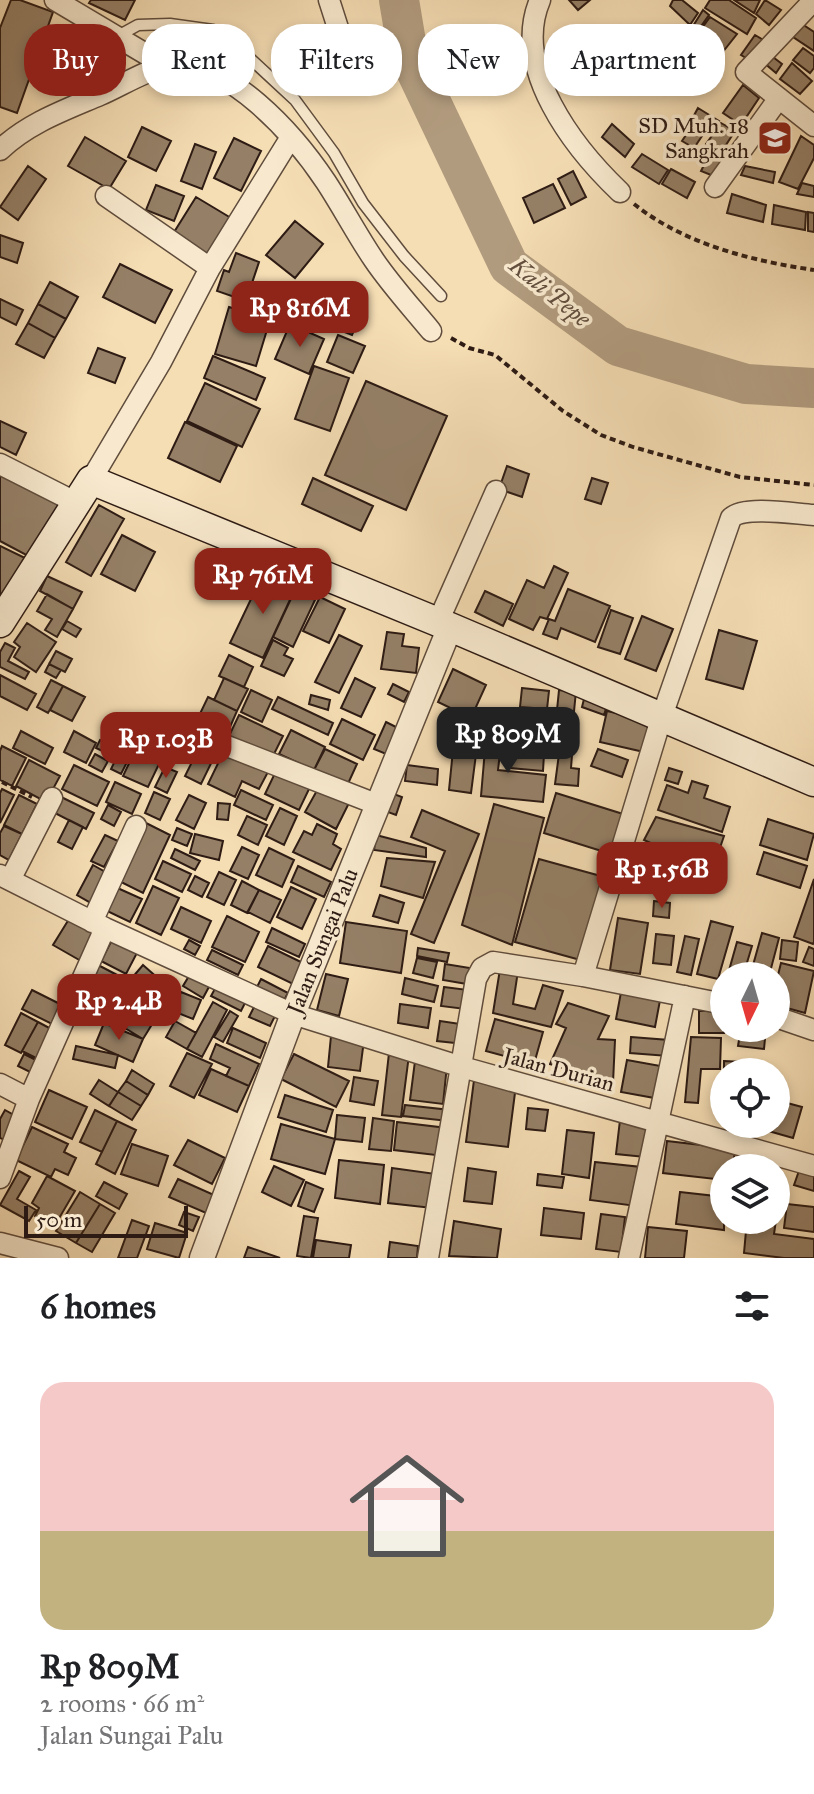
<!DOCTYPE html>
<html lang="en">
<head>
<meta charset="utf-8">
<style>
	:root { --surface:#fff; --page:#f2f2f2; --text:#202124; --muted:#757577; --accent:#8f2418 }
	body { margin:0; font-family:"IM FELL Great Primer",serif; background:var(--page); color:var(--text); height:100vh; display:flex; flex-direction:column; font-size:30px; white-space:nowrap }
	* { box-sizing:border-box; margin:0 }
	p { font-size:26px; color:var(--muted) }
	.icon { flex:none; width:44px; height:44px; fill:none; stroke:currentColor; stroke-width:2; stroke-linecap:round; stroke-linejoin:round }
	.map { position:relative; height:1258px; overflow:hidden }
	.side { display:flex; flex-direction:column; background:var(--surface); flex:1 }
	.side>* { flex:none }
	.banner { position:absolute; left:24px; top:24px; width:766px; height:72px; display:flex; gap:16px }
	.needle { width:52px; rotate:185deg }
	.tools { position:absolute; left:710px; top:962px; display:grid; gap:16px }
	.tools a { display:grid; place-items:center; width:80px; height:80px; border-radius:50%; background:var(--surface); box-shadow:0 4px 12px #0003; font-size:40px }
	.scale { position:absolute; left:24px; bottom:20px; width:164px; box-sizing:border-box; padding-left:8px; border:4px solid #2d1b14; border-top:0; font-size:22px; line-height:28px; white-space:nowrap; color:#2d1b14; -webkit-text-stroke:6px #f8e9ce; paint-order:stroke }
	.price { position:absolute; translate:-50% -68px; padding:0 18px; border-radius:16px; background:var(--accent); color:#fff; font-size:26px; line-height:52px; filter:drop-shadow(0 2px 4px #0008) }
	.price::after { content:''; position:absolute; left:50%; top:48px; width:24px; height:18px; margin-left:-12px; background:inherit; clip-path:polygon(0 0,100% 0,50% 100%) }
	.price.on { background:#222; color:#fff }
	ul { padding:0; list-style:none }
	li { display:grid; align-content:center; gap:16px; height:424px; padding:0 40px }
	li span { display:grid; place-items:center; height:248px; border-radius:24px; color:#555 }
	li>.icon { margin-inline-start:auto }
	span .icon { width:144px; height:144px; fill:#fffc; stroke-width:1 }
	li b { font-size:34px }
	h2 { display:flex; justify-content:space-between; align-items:center; height:96px; padding:0 40px; font-size:34px }
	.tag { padding:0 28px; border-radius:32px; background:var(--surface); box-shadow:0 4px 12px #0003; font-size:28px; line-height:72px }
	.tag.on { background:var(--accent); color:#fff }
	.map>svg:first-child { display:block }
	.lines { fill:none; stroke-linecap:round; stroke-linejoin:round }
	.river { stroke:#b19b7e; stroke-width:40 }
	.building { fill:#958067; stroke:#2d1b14; stroke-width:2 }
	.service-casing { stroke:#5f4c3c; stroke-width:13 }
	.minor-casing { stroke:#5f4c3c; stroke-width:23 }
	.tertiary-casing { stroke:#5f4c3c; stroke-width:27 }
	.secondary-casing { stroke:#2d1b14; stroke-width:31 }
	.path { stroke:#2d1b14; stroke-width:4; stroke-dasharray:6 4; stroke-linecap:butt }
	.service { stroke:#f8e9ce; stroke-width:10 }
	.minor { stroke:#f8e9ce; stroke-width:20 }
	.tertiary { stroke:#f8e9ce; stroke-width:24 }
	.secondary { stroke:#f8e9ce; stroke-width:28 }
	.labels { text-anchor:middle; stroke-width:7; stroke-linejoin:round; paint-order:stroke }
	.poi-label { font-size:22px; fill:#2d1b14; stroke:#f8e9ce; text-anchor:end }
	.street-label { font-size:22px; fill:#2d1b14; stroke:#f8e9ce }
	.water-label { font-size:24px; font-style:italic; fill:#624e3e; stroke:#f8e9ce }
</style>
</head>
<body>
<div class="map">
<svg width="814" height="1258" viewBox="0 0 814 1258">
	<rect width="100%" height="100%" fill="#f5ddb4"/>
	<filter id="stains"><feTurbulence type="fractalNoise" baseFrequency=".0025" numOctaves="4"/><feColorMatrix values="0 0 0 0 .2 0 0 0 0 .09 0 0 0 0 .02 0 0 0 .5 -.17"/></filter>
	<radialGradient id="worn" r=".72"><stop offset=".6" stop-color="#630" stop-opacity="0"/><stop offset="1" stop-color="#630" stop-opacity=".3"/></radialGradient>
	<g class="lines">
		<path class="river" d="M399,0L408,54L509,266L618,346L746,384L814,388"/>
	</g>
	<path class="building" d="M11,0H20L53,12L17,113L0,107V28Z
		M91,0H135L125,20L89,3Z
		M569,0H590L578,10Z
		M673,0H682L698,13L690,25L670,6Z
		M710,0H729L756,18L747,34L705,8Z
		M734,0H760L754,13Z
		M765,0L781,10L769,25L756,14Z
		M703,10L709,15L699,29L693,26Z
		M710,17L737,34L722,53L697,35Z
		M796,20L814,32V51L787,33Z
		M755,35L765,41L751,61L741,55Z
		M803,48L814,56V68L810,73L793,60Z
		M769,54L782,64L776,73L763,62Z
		M792,63L812,81L800,94L780,79Z
		M743,85L759,98L741,125L723,113Z
		M698,108L719,121L711,133L691,121Z
		M721,123L735,131L720,154L706,144Z
		M612,124L634,144L625,157L602,137Z
		M692,126L704,133L694,148L682,141Z
		M142,127L171,141L156,171L128,157Z
		M801,136L814,145V158L798,189L779,182Z
		M85,137L126,161L109,189L68,166Z
		M234,138L261,151L241,191L214,178Z
		M195,144L216,152L202,189L181,181Z
		M711,151L725,160L716,177L701,171Z
		M642,154L668,170L659,184L632,167Z
		M28,166L46,179L18,220L0,207Z
		M745,166L775,172L773,183L741,175Z
		M671,169L695,182L687,198L662,184Z
		M573,171L586,197L571,205L558,179Z
		M802,183L814,186V197L797,194Z
		M553,184L565,208L534,223L523,198Z
		M156,185L184,196L174,221L146,210Z
		M732,194L766,205L763,222L727,213Z
		M196,197L231,218L206,258L171,237Z
		M774,205L806,212L805,230L772,224Z
		M808,212L814,213V232L808,231Z
		M295,221L323,244L295,278L266,255Z
		M0,235L23,243L17,263L0,257Z
		M236,253L259,262L246,301L217,291L224,270L229,272Z
		M120,264L172,290L155,323L103,297Z
		M50,282L78,297L66,319L38,304Z
		M341,298L364,307L352,335L329,326Z
		M0,299L23,310L16,325L0,317Z
		M38,304L66,319L55,338L28,323Z
		M229,307L270,320L256,366L215,354Z
		M28,323L55,338L44,358L16,344Z
		M290,324L324,339L309,374L275,359Z
		M338,335L365,346L353,373L327,362Z
		M98,348L125,358L115,383L88,373Z
		M213,356L265,378L256,400L204,378Z
		M314,366L349,378L330,431L295,419Z
		M366,381L447,416L406,510L325,475Z
		M205,383L260,409L242,447L187,421Z
		M0,421L26,433L16,455L0,447Z
		M185,422L237,446L220,482L168,458Z
		M507,466L529,474L522,497L499,489Z
		M0,470L62,502L30,557L0,541Z
		M313,478L373,506L361,531L302,504Z
		M592,478L608,483L601,504L585,499Z
		M99,505L124,519L91,576L66,562Z
		M122,535L155,552L135,591L101,574Z
		M0,546L25,558L0,603Z
		M554,566L568,573L547,619L540,617L533,630L509,619L527,580L544,588Z
		M263,574L295,589L263,658L230,643Z
		M47,576L82,592L73,609L40,591Z
		M568,589L610,606L595,642L561,628L557,639L543,634L549,619L555,621Z
		M295,590L315,600L293,647L273,637Z
		M485,591L513,604L503,626L475,612Z
		M47,594L73,609L57,637L45,630L52,619L37,611Z
		M320,597L345,609L329,643L303,631Z
		M611,610L633,618L620,654L598,647Z
		M642,616L673,629L656,671L625,659Z
		M67,621L81,629L76,637L62,629Z
		M27,623L56,642L36,672L14,657L20,647L14,642Z
		M719,630L757,641L743,689L706,679Z
		M387,632L404,634L402,646L419,648L416,673L381,669Z
		M339,635L362,646L339,693L315,682Z
		M273,640L288,648L284,655L293,659L284,676L261,666Z
		M5,643L15,648L8,661L29,672L25,679L0,667V652Z
		M56,651L72,659L65,672L49,664Z
		M229,655L253,667L244,687L219,676Z
		M49,664L61,670L56,678L45,672Z
		M453,669L486,685L471,718L438,702Z
		M0,675L36,694L27,710L0,696Z
		M224,678L248,689L237,711L214,700Z
		M355,678L375,688L361,717L341,708Z
		M51,680L63,686L48,713L37,707Z
		M393,684L409,692L404,702L388,694Z
		M63,686L85,697L72,721L50,710Z
		M522,688L549,691L547,709L520,707Z
		M251,690L272,700L262,722L241,712Z
		M559,690L576,691L570,752L553,750Z
		M311,695L330,700L328,710L309,704Z
		M585,695L608,702L604,715L582,707Z
		M208,697L237,711L227,734L197,720Z
		M278,697L333,723L328,735L272,709Z
		M607,711L651,721L644,752L600,742Z
		M521,712L547,715L545,732L519,729Z
		M239,715L283,736L273,756L229,736Z
		M342,719L375,735L363,760L330,744Z
		M456,720L480,723L471,793L449,790Z
		M386,722L402,730L391,756L374,749Z
		M487,726L503,728L498,770L546,775L543,802L481,796Z
		M291,730L325,747L314,770L279,754Z
		M21,731L53,748L45,764L13,748Z
		M74,731L96,743L86,763L64,752Z
		M513,734L545,737L544,750L512,746Z
		M100,740L115,748L111,755L96,748Z
		M202,742L218,749L201,784L185,776Z
		M124,743L134,748L121,774L111,769Z
		M2,746L26,758L12,786L0,780V751Z
		M225,749L269,770L259,789L242,781L235,797L208,784Z
		M325,749L357,764L347,786L314,770Z
		M598,749L628,760L622,777L591,766Z
		M512,751L544,754L543,771L510,768Z
		M134,753L159,764L148,787L123,776Z
		M95,754L108,761L102,772L89,765Z
		M559,754L572,755L571,768L579,769L578,786L555,784Z
		M29,760L60,776L46,802L16,786Z
		M74,765L109,782L97,806L62,789Z
		M407,765L438,769L437,785L405,781Z
		M165,767L177,772L167,793L155,787Z
		M669,768L682,772L678,784L665,780Z
		M276,771L310,787L299,810L265,794Z
		M692,781L708,786L704,798L730,807L722,832L658,810L667,785L688,793Z
		M115,782L141,794L132,814L106,802Z
		M320,785L350,801L336,829L305,812Z
		M2,789L14,795L0,823V793Z
		M241,790L273,805L266,820L234,805Z
		M154,792L170,799L160,820L145,813Z
		M391,793L402,797L396,815L385,811Z
		M556,793L623,814L611,854L544,833Z
		M19,795L37,804L22,834L4,825Z
		M57,795L94,813L86,829L49,810Z
		M189,795L206,803L194,829L176,820Z
		M218,803L230,804L228,820L217,819Z
		M494,804L544,818L512,945L462,925Z
		M108,805L121,812L114,826L101,819Z
		M280,808L297,816L284,845L266,836Z
		M422,810L479,834L434,943L411,934L445,851L411,837Z
		M247,816L267,825L258,845L238,835Z
		M656,817L724,836L712,871L644,840Z
		M768,819L814,834L807,860L760,845Z
		M69,820L83,827L72,849L58,842Z
		M142,821L170,835L143,893L115,879Z
		M317,824L337,834L333,844L341,849L331,870L293,852L304,831L312,835Z
		M4,826L22,834L9,860L0,855V833Z
		M177,828L192,834L187,846L172,840Z
		M195,834L223,841L219,860L190,853Z
		M105,835L118,841L104,867L91,861Z
		M376,835L426,848V857L374,850Z
		M242,847L259,855L248,879L230,871Z
		M269,848L294,860L282,887L256,875Z
		M175,849L200,861L195,870L171,858Z
		M764,852L807,866L800,888L757,874Z
		M387,858L435,862L423,898L381,886Z
		M539,859L608,878L584,961L515,942Z
		M163,861L191,874L182,892L155,879Z
		M93,865L107,873L91,903L77,895Z
		M298,866L331,882L324,897L291,882Z
		M219,872L236,880L224,905L207,897Z
		M195,876L209,883L202,897L188,890Z
		M814,879V942L813,944L794,937Z
		M242,881L259,890L247,913L231,905Z
		M113,886L142,899L130,922L103,909Z
		M153,886L179,898L161,935L136,923Z
		M291,887L316,899L302,929L277,917Z
		M259,890L281,900L270,923L248,912Z
		M380,895L404,903L398,923L373,916Z
		M654,901L670,903L669,918L653,916Z
		M181,907L211,921L201,943L171,929Z
		M227,916L259,932L245,962L212,947Z
		M618,918L648,923L640,974L610,970Z
		M69,919L96,935L81,961L53,945Z
		M711,921L733,927L718,979L697,974Z
		M346,922L407,931L401,973L340,963Z
		M272,928L305,944L299,957L266,942Z
		M762,933L779,938L769,976H750Z
		M656,934L674,936L671,965L653,963Z
		M114,936L139,949L126,974L101,961Z
		M685,936L699,939L691,975L677,972Z
		M189,940L200,946L195,955L184,949Z
		M782,940L798,942L796,961L780,959Z
		M737,942L752,946L743,976L728,974Z
		M268,946L303,963L293,984L258,967Z
		M809,947L814,949V966L803,962Z
		M418,948L449,953L447,962L417,956Z
		M212,950L243,965L238,975L207,960Z
		M417,958L437,962L433,978L413,973Z
		M781,963L814,971L805,1013L776,1005V983Z
		M445,964L476,969L473,985L443,980Z
		M98,965L123,978L115,993L90,980Z
		M143,965L176,994L159,1013L126,985Z
		M500,969L518,971L513,1004L535,1009L543,985L563,991L551,1027L493,1013Z
		M192,971L211,983L203,998L183,986Z
		M326,974L348,979L339,1016L317,1010Z
		M405,978L438,986L434,1002L402,994Z
		M261,979L288,993L281,1006L255,991Z
		M217,985L247,999L241,1011L211,996Z
		M92,986L111,994L104,1011L85,1003Z
		M444,987L468,990L465,1009L441,1006Z
		M622,987L661,995L655,1027L616,1019Z
		M32,990L66,1007L56,1026L22,1009Z
		M121,990L159,1013L143,1039L105,1016Z
		M181,992L201,1000L193,1019L173,1011Z
		M213,1002L227,1010L202,1057L187,1049Z
		M256,1003L277,1012L270,1026L249,1017Z
		M568,1003L609,1016L598,1039L615,1040L613,1083L550,1064L566,1028L556,1024Z
		M400,1004L431,1008L428,1028L398,1023Z
		M724,1010V1033H699V1011Z
		M230,1011L238,1016L223,1042L214,1037Z
		M21,1013L38,1022L21,1053L5,1045Z
		M495,1019L543,1032L534,1064L486,1051Z
		M175,1021L196,1033L187,1049L166,1037Z
		M440,1021L467,1025L464,1044L437,1041Z
		M38,1022L55,1031L40,1060L22,1051Z
		M104,1023L143,1039L133,1062L95,1045Z
		M233,1028L266,1043L260,1058L227,1043Z
		M741,1028H766L764,1049L738,1046Z
		M331,1036L364,1040L360,1071L328,1067Z
		M631,1037L669,1040L668,1056L630,1053Z
		M691,1037L721,1038L720,1069H701L698,1103L685,1102Z
		M216,1044L259,1064L249,1086L226,1076L230,1068L210,1059Z
		M76,1046L118,1055L115,1068L73,1059Z
		M187,1053L212,1064L194,1098L170,1086Z
		M389,1053L409,1055L401,1117L382,1115Z
		M24,1054L40,1062L34,1074L18,1066Z
		M294,1054L349,1081L336,1107L281,1079Z
		M627,1060L666,1067L660,1099L621,1092Z
		M415,1061L447,1065L443,1104L410,1100Z
		M724,1061L763,1063V1072H724V1107Z
		M211,1069L249,1086L237,1112L199,1095Z
		M132,1070L154,1084L148,1095L126,1081Z
		M354,1077L378,1081L374,1105L350,1101Z
		M99,1080L118,1092L109,1106L90,1094Z
		M474,1080L516,1085L508,1147L466,1142Z
		M126,1081L148,1095L141,1106L118,1092Z
		M49,1090L87,1107L72,1139L35,1122Z
		M118,1092L141,1106L132,1120L109,1106Z
		M285,1095L333,1110L326,1132L278,1117Z
		M776,1100L802,1107L793,1138L765,1130L767,1124H776Z
		M405,1105L450,1110L448,1121L403,1116Z
		M528,1108L548,1110L545,1131L526,1129Z
		M5,1110L19,1118L7,1141L0,1138V1119Z
		M95,1110L117,1121L102,1152L80,1142Z
		M337,1115L365,1118L362,1142L335,1139Z
		M373,1118L394,1121L391,1151L369,1149Z
		M620,1120L648,1123L645,1157L616,1154Z
		M117,1121L136,1130L115,1174L96,1164Z
		M397,1122L447,1128L444,1156L394,1150Z
		M281,1124L335,1139L325,1174L271,1159Z
		M32,1127L68,1144L64,1152L76,1158L68,1175L55,1169L51,1177L16,1160Z
		M567,1130L594,1133L589,1178L562,1174Z
		M188,1140L225,1158L212,1184L174,1165Z
		M667,1141L735,1149L733,1168H724V1180L663,1173Z
		M132,1144L168,1156L158,1186L121,1174Z
		M740,1152L764,1155L762,1168L738,1166Z
		M339,1160L384,1165L380,1204L335,1198Z
		M595,1162L641,1167L636,1206L590,1200Z
		M274,1166L304,1180L291,1206L262,1192Z
		M392,1168L436,1174L432,1208L388,1203Z
		M468,1168L496,1172L492,1204L464,1201Z
		M800,1168L814,1172V1191L794,1185Z
		M19,1171L30,1177L17,1199L36,1210L29,1221L0,1205Z
		M538,1174L564,1177L562,1188L537,1185Z
		M47,1176L75,1191L54,1227L35,1216L39,1208L32,1203Z
		M178,1179L214,1195L206,1213L169,1197Z
		M104,1182L127,1194L119,1209L96,1196Z
		M306,1182L323,1189L314,1212L298,1206Z
		M80,1192L100,1204L76,1243L56,1231Z
		M680,1192L724,1197V1230L676,1224Z
		M100,1204L115,1213L92,1252L76,1243Z
		M787,1204L814,1207V1232L784,1228Z
		M544,1208L584,1213L581,1239L541,1235Z
		M184,1212L199,1217L193,1231L179,1225Z
		M601,1214L625,1217L621,1252L596,1249Z
		M304,1216L318,1218L311,1258L297,1256Z
		M132,1220L149,1226L137,1258H118Z
		M747,1220H776L774,1234L814,1239V1258H784L744,1253Z
		M454,1221L501,1229L497,1258L449,1256Z
		M155,1223L187,1233L179,1258L147,1249Z
		M648,1227L687,1231L684,1258H645Z
		M316,1240L351,1245L349,1258H313Z
		M390,1242L418,1246L417,1258H388Z
		M248,1247L280,1258H244Z"/>
	<g class="lines">
		<defs>
			<path id="service" d="M118,36L138,25L170,24L213,30L227,37L295,100L334,153L363,203L404,256L441,296"/>
			<path id="minor" d="M55,0L166,66
				M329,0L346,53
				M540,0C511,68 574,148 620,192
				M814,0L746,72L814,126
				M0,150C28,123 65,110 100,95C119,87 148,69 167,66C228,57 296,137 326,182C343,208 357,235 374,260C391,285 412,308 431,331
				M715,187L779,98
				M106,196L210,268
				M0,464L75,502
				M91,480L161,362L210,268L291,137
				M438,622L496,491
				M227,746L376,804
				M0,875L105,928L293,1014L462,1067L814,1166
				M10,880L52,798
				M92,922L136,826
				M583,976L661,719L731,518C745,505 795,514 814,515
				M776,1017L814,1030
				M0,1084L29,1099
				M0,1178L29,1099L105,928
				M0,1243L58,1258
				M428,1258L476,979L482,968L493,962L583,976L724,1004
				M629,1258L685,996"/>
			<path id="tertiary" d="M202,1258L293,1014L450,627"/>
			<path id="secondary" d="M0,623L91,480L450,627L814,782"/>
		</defs>
		<use href="#service" class="service-casing"/>
		<use href="#minor" class="minor-casing"/>
		<use href="#tertiary" class="tertiary-casing"/>
		<use href="#secondary" class="secondary-casing"/>
		<path class="path" d="M634,204C684,244 752,261 814,270
			M451,338L469,348L495,355L563,411L601,435L633,447L740,477L814,485
			M2,782L32,797"/>
		<use href="#service" class="service"/>
		<use href="#minor" class="minor"/>
		<use href="#tertiary" class="tertiary"/>
		<use href="#secondary" class="secondary"/>
	</g>
	<defs>
		<symbol id="school-square" viewBox="-11 -11 22 22"><rect x="-9" y="-9" width="18" height="18" rx="4" fill="#8f2418" stroke="#f8e9ce"/><path d="M0-5L7-2L0 1L-7-2ZM-4 1L0 2.5L4 1V4Q0 6-4 4Z" fill="#fff"/></symbol>
	</defs>
	<g fill-rule="evenodd">
		<use href="#school-square" x="755" y="118" width="40" height="40"/>
	</g>
	<g class="labels">
		<g class="poi-label">
			<text x="749" y="133">SD Muh. 18<tspan x="749" dy="25">Sangkrah</tspan></text>
		</g>
		<g class="street-label">
			<text transform="translate(322 941) rotate(-68)" y="8">Jalan Sungai Palu</text>
			<text transform="translate(559 1069) rotate(15)" y="8">Jalan Durian</text>
		</g>
		<g class="water-label">
			<text transform="translate(550 292) rotate(39)" y="8">Kali Pepe</text>
		</g>
	</g>
	<rect width="100%" height="100%" filter="url(#stains)"/>
	<rect width="100%" height="100%" fill="url(#worn)"/>
</svg>
<div class="tools">
<a><svg class="needle" viewBox="-14 -14 28 28"><path d="M0-13l5 13h-10z" fill="#e53935"/><path d="M0 13l5-13h-10z" fill="#757577"/></svg></a>
<a><svg class="icon" aria-label="locate" viewBox="0 0 24 24"><circle cx="12" cy="12" r="6"/><path d="M12 2v4M12 18v4M2 12h4M18 12h4"/></svg></a>
<a><svg class="icon" aria-label="layers" viewBox="0 0 24 24"><path d="M12 4l9 5-9 5-9-5zM3 14l9 5 9-5"/></svg></a>
</div>
<div class="scale">50 m</div>
<b class="price" style="left:300px;top:349px">Rp 816M</b>
<b class="price" style="left:263px;top:616px">Rp 761M</b>
<b class="price on" style="left:508px;top:775px">Rp 809M</b>
<b class="price" style="left:166px;top:780px">Rp 1.03B</b>
<b class="price" style="left:662px;top:910px">Rp 1.56B</b>
<b class="price" style="left:119px;top:1042px">Rp 2.4B</b>
<div class="banner">
<a class="tag on">Buy</a>
<a class="tag">Rent</a>
<a class="tag">Filters</a>
<a class="tag">New</a>
<a class="tag">Apartment</a>
</div>
</div>
<section class="side">
<h2>6 homes<svg class="icon" aria-label="filters" viewBox="0 0 24 24"><path d="M4 7h16M4 17h16"/><circle cx="9" cy="7" r="2"/><circle cx="15" cy="17" r="2"/></svg></h2>
<ul>
<li><span style="background:linear-gradient(#f6c9c9 60%,#c2b280 0)"><svg class="icon" aria-label="home" viewBox="0 0 24 24"><path d="M3 11l9-7 9 7M6 9v11h12V9"/></svg></span><div><b>Rp 809M</b><p>2 rooms · 66 m²</p><p>Jalan Sungai Palu</p></div></li>
</ul>
</section>
</body>
</html>
